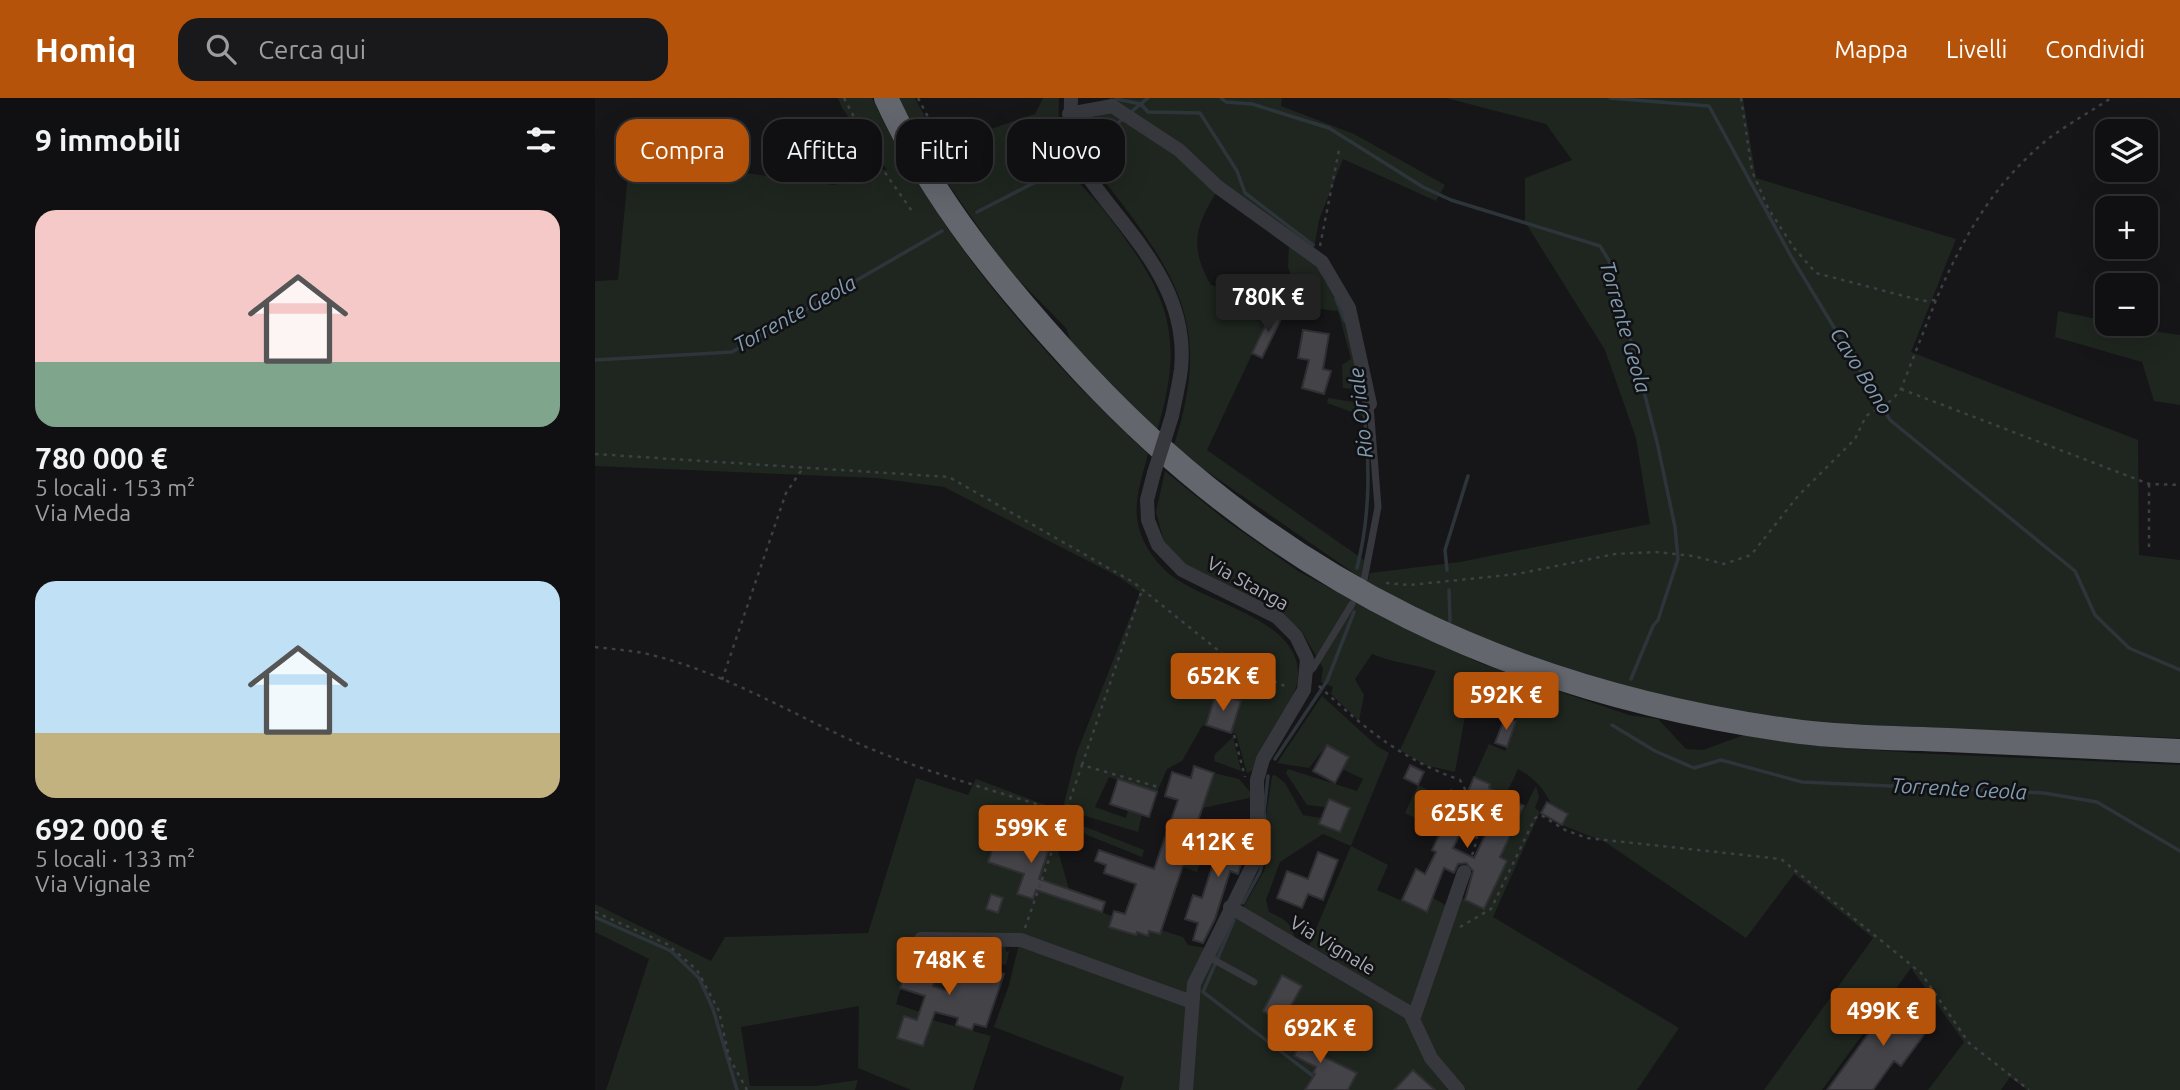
<!DOCTYPE html>
<html lang="it">
<head>
<meta charset="utf-8">
<style>
	:root { --surface:#101012; --page:#19191b; --text:#f1f3f6; --muted:#9c9d9f; --line:#303032; --accent:#b45309 }
	body { margin:0; font-family:Ubuntu,sans-serif; background:var(--page); color:var(--text); height:100vh; display:flex; flex-direction:column; font-size:26px; white-space:nowrap }
	* { box-sizing:border-box; margin:0 }
	p { font-size:23px; color:var(--muted) }
	.icon { flex:none; width:38px; height:38px; fill:none; stroke:currentColor; stroke-width:2; stroke-linecap:round; stroke-linejoin:round }
	.map { position:relative; flex:1; overflow:hidden }
	.details { display:flex; flex-direction:column; background:var(--surface); width:595px }
	.details>* { flex:none }
	.hud { position:absolute; left:21px; top:21px; width:665px; height:63px; display:flex; gap:14px }
	.fabs { position:absolute; left:1500px; top:21px; display:grid; gap:14px }
	.fabs a { display:grid; place-items:center; width:63px; height:63px; border-radius:14px; background:var(--surface); box-shadow:0 7px 28px #0002,0 0 0 2px var(--line); font-size:35px }
	.price { position:absolute; translate:-50% -60px; padding:0 16px; border-radius:7px; background:var(--accent); color:#fff; font-size:23px; line-height:46px; filter:drop-shadow(0 2px 4px #0008) }
	.price::after { content:''; position:absolute; left:50%; top:42px; width:21px; height:16px; margin-left:-10px; background:inherit; clip-path:polygon(0 0,100% 0,50% 100%) }
	.price.current { background:#222; color:#fff }
	ul { padding:0; list-style:none }
	li { display:grid; align-content:center; gap:14px; height:371px; padding:0 35px }
	li span { display:grid; place-items:center; height:217px; border-radius:21px; color:#555 }
	li>.icon { margin-inline-start:auto }
	span .icon { width:126px; height:126px; fill:#fffc; stroke-width:1 }
	li b { font-size:30px }
	h2 { display:flex; justify-content:space-between; align-items:center; height:84px; padding:0 35px; font-size:30px }
	.chip { padding:0 24px; border-radius:21px; background:var(--surface); box-shadow:0 7px 28px #0002,0 0 0 2px var(--line); font-size:24px; line-height:63px }
	.chip.current { background:var(--accent); color:#fff }
	header { display:flex; align-items:center; gap:42px; box-sizing:border-box; height:98px; padding:0 35px; background:var(--accent); color:#fff }
	header strong { font-size:33px }
	nav { display:flex; gap:38px; margin-inline-start:auto; font-size:24px }
	.search { width:490px; height:63px; background:var(--page); display:flex; align-items:center; gap:18px; box-sizing:border-box; padding:0 24px; border-radius:21px; color:var(--muted); font-size:26px }
	main { display:flex; flex:1; min-height:0 }
	.map>svg:first-child { display:block }
	.green { fill:#1e261f }
	.lines { fill:none; stroke-linecap:round; stroke-linejoin:round }
	.stream { stroke:#2d353b; stroke-width:3.5 }
	.building { fill:#434348; stroke:#303034; stroke-width:2 }
	.path { stroke:#3d3f44; stroke-width:2.5; stroke-dasharray:3.5 5; stroke-linecap:butt }
	.lane { stroke:#37383d; stroke-width:7 }
	.street { stroke:#37383d; stroke-width:14 }
	.highway { stroke:#63666d; stroke-width:24 }
	.street-bridge { stroke:#37383d; stroke-width:14 }
	.labels { text-anchor:middle; stroke-width:5; stroke-linejoin:round; paint-order:stroke }
	.street-label { font-size:19px; fill:#a9adb7; stroke:#111113 }
	.water-label { font-size:21px; font-style:italic; fill:#819bb1; stroke:#111113 }
</style>
</head>
<body>
<header>
<strong>Homiq</strong>
<div class="search"><svg class="icon" aria-label="search" viewBox="0 0 24 24"><circle cx="10" cy="10" r="6"/><path d="M15 15l6 6"/></svg>Cerca qui</div>
<nav><a>Mappa</a><a>Livelli</a><a>Condividi</a></nav>
</header>
<main>
<section class="details">
<h2>9 immobili<svg class="icon" aria-label="filters" viewBox="0 0 24 24"><path d="M4 7h16M4 17h16"/><circle cx="9" cy="7" r="2"/><circle cx="15" cy="17" r="2"/></svg></h2>
<ul>
<li><span style="background:linear-gradient(#f6c9c9 70%,#7fa58c 0)"><svg class="icon" aria-label="home" viewBox="0 0 24 24"><path d="M3 11l9-7 9 7M6 9v11h12V9"/></svg></span><div><b>780 000 €</b><p>5 locali · 153 m²</p><p>Via Meda</p></div></li>
<li><span style="background:linear-gradient(#bfe0f5 70%,#c2b280 0)"><svg class="icon" aria-label="home" viewBox="0 0 24 24"><path d="M3 11l9-7 9 7M6 9v11h12V9"/></svg></span><div><b>692 000 €</b><p>5 locali · 133 m²</p><p>Via Vignale</p></div></li>
</ul>
</section>
<div class="map">
<svg width="1585" height="992" viewBox="0 0 1585 992">
	<rect width="100%" height="100%" fill="#161618"/>
	<path class="green" d="M243,0H277C341,136 444,255 553,356C547,380 537,405 544,430C548,447 560,463 572,474C609,508 726,522 699,596C690,622 670,648 658,672L652,675L641,636L636,635L646,603L621,595L611,627L607,628L587,663L572,671L562,694L514,679L500,709L531,720L533,712L547,717L543,734L474,713L473,722L549,752L547,759L470,728L463,753L474,791L455,785L451,795L517,818L514,829L540,837L542,834L553,838L554,833L564,836L566,832L588,839L593,847L611,850L592,900L423,840L322,845L315,846V862L301,906L325,914L318,935L302,940L328,948L337,922L396,938L378,992H316L263,970L264,908L146,929L155,988H220L263,982L260,992H11L54,861L0,834V806L116,863L130,839L273,835L321,680L373,697L381,681L467,713L482,654L545,494L524,479L349,389L281,380L0,368V183L23,182L36,44L54,46L53,62L240,87L245,71L292,72L247,10Z
		M303,0H320L344,45L372,39L440,16L448,0H464C464,20 461,52 472,69C481,83 496,97 507,110C571,192 593,233 561,336L479,252L471,230L412,170L330,53Z
		M515,0H687L686,8L759,36L850,87L841,103L748,61L724,122L718,156L748,210L769,292L748,290L747,267L756,261L743,213L706,209L693,169L694,145L622,93C600,129 594,149 616,187L682,203L612,352L769,462L766,480L578,350C616,234 588,185 518,94C501,72 483,53 483,24L518,13Z
		M851,0H1148L1161,80L1361,141L1316,254L1543,342L1544,457L1585,462V640L1212,627L1011,589L885,540L772,486L775,475L865,464L1055,426L1041,340L1010,252L930,124V80L977,62L951,26Z
		M1463,213L1512,223V226L1585,237V307L1559,303L1547,264L1460,239Z
		M733,300L772,306L773,320L732,305Z
		M570,373L629,421L703,473L807,529L885,565L963,593L1034,617L1063,621L1091,651L1108,652L1149,637L1210,647L1319,655L1585,667V992H1432L1415,979L1406,992H1333L1369,944L1316,870L1227,992H1169L1278,840L1199,776L1151,840L1010,744L967,727C953,701 950,686 923,671L910,699L893,692L895,686L879,679L894,646L910,653L924,612L874,596L860,674L830,667L805,652L841,573C819,566 798,565 777,556L760,581L769,597L764,623L736,596L738,589L726,584L728,570L706,532L691,520L588,468L570,448L561,414Z
		M727,598L782,648L794,655L756,748L793,767L782,792L831,813L838,800L854,809L818,910L712,852L756,748L728,736L685,764L671,802L674,814C690,821 698,825 700,844L646,813L669,773L675,751L671,718L677,678L680,677L690,685L708,717L726,720L724,726L745,734L755,710L734,701L730,709L712,707L691,675L693,671L762,693L768,681L747,671L754,659L732,647L714,670L682,665Z
		M638,639L646,673L619,663L620,656Z
		M619,675L644,681L656,695L654,700L608,710Z
		M823,687L852,701L838,729L810,715Z
		M941,688L944,699L940,710L945,714L898,819L1084,930L1042,992H871C848,970 836,949 823,921L867,800L889,811L912,763L905,759Z
		M605,721L620,724L602,774L588,769Z
		M642,818L811,917L858,992H597L603,894L634,820Z
		M425,842L592,903L586,992H525L529,979L399,929L414,887Z
		M374,846H410L411,854L414,853L411,867L368,856Z
		M364,847L347,891L338,888L330,862L332,850Z"/>
	<g class="lines">
		<path class="stream" d="M626,0L631,4L657,6L734,30L828,89L856,102L1005,148L1016,166L1062,344L1080,429L1083,461L1063,522L1058,528L1036,581
			M1015,0L1114,8L1197,160L1295,322L1480,473L1500,517L1534,550L1585,572
			M521,1L546,6L553,14L605,15L642,73L650,95L718,147
			M536,14L553,0
			M494,49L530,19
			M382,114L464,72
			M741,201L750,223
			M0,262L137,254L347,133
			M762,470C776,415 775,362 768,306
			M852,472L850,452L873,378
			M854,492L855,523
			M1017,627L1060,653L1099,670L1126,662L1207,684L1449,695L1502,704L1585,753
			M680,661L732,583L759,514
			M648,805L665,774L672,746L669,713L673,678
			M0,819L76,853L104,880L118,911L142,992
			M639,822L608,894L722,981"/>
	</g>
	<path class="building" d="M678,212L688,217L667,260L657,255Z
		M708,232L734,236L728,271L736,273L729,296L707,290L714,262L703,260Z
		M621,595L646,603L636,635L611,627Z
		M910,619L921,623L912,649L900,645Z
		M732,647L754,659L740,685L718,673Z
		M815,667L829,674L823,687L809,680Z
		M599,668L619,675L565,836L554,833L553,838L542,834L541,837L514,829L519,813L530,816L541,786L509,775L511,767L500,763L504,752L559,771L583,702L570,698L577,674L596,680Z
		M879,679L895,686L894,690L929,708L905,759L912,763L889,811L870,802L878,773L871,765L863,766L859,775L849,770L832,814L807,802L821,771L830,776L841,754L837,752L846,733L838,729L856,692L872,699L857,729L866,734L858,750L879,760L905,707L873,693Z
		M523,681L562,694L554,719L515,706Z
		M734,701L755,710L745,734L724,726Z
		M952,704L973,716L967,727L946,715Z
		M407,722L436,731L433,740L455,747L444,781L510,804L507,814L441,792L438,801L422,796L429,776L393,764Z
		M632,722L649,727L647,731L652,733V748L643,776L635,773L620,821L608,845L598,842L603,825L590,821L598,797L607,800Z
		M723,754L743,762L728,802L713,796L707,810L682,800L692,773L713,781Z
		M396,796L408,800L403,815L391,811Z
		M321,859L345,867L338,888L356,894L367,862L409,876L391,929L379,926L377,932L361,927L363,920L340,914L328,948L302,940L309,918L322,922L330,898L305,890L315,862L320,863Z
		M687,877L707,888L687,924L668,913Z
		M1300,899L1337,926L1306,968L1299,963L1278,992H1232Z
		M692,929L716,941L711,950L762,975L753,992H710L720,976L718,975L721,969L699,958L702,951L686,943Z
		M818,972L840,992H799Z"/>
	<g class="lines">
		<path class="path" d="M249,0L284,66L319,116
			M323,0L343,38
			M1146,0L1157,73L1173,110L1199,150L1221,175L1328,203L1341,202C1368,139 1399,85 1453,41C1473,26 1495,14 1516,0
			M725,148L744,52
			M1306,291L1554,386L1585,387
			M0,356L354,379L538,484L639,565L694,590
			M1554,386V452
			M791,485L815,487L922,476L1020,456L1061,454L1098,458L1129,466L1156,457L1203,398L1260,341L1271,318L1297,302L1306,291L1341,202
			M0,549C16,551 32,552 48,555C126,572 196,616 269,648C328,673 390,690 451,709L468,718
			M127,582L191,395L208,370
			M724,588C769,630 806,661 865,682C879,707 888,729 877,757
			M639,637L650,679
			M487,667L547,492
			M0,814L72,846L102,872L124,913L134,959L152,992
			M865,829L896,811L940,720L946,717L970,732L992,740L1186,761L1326,875L1374,945L1434,992
			M430,830L487,667L563,689"/>
		<path class="lane" d="M769,482L783,409L775,307
			M712,575L718,570L757,506
			M612,858L659,884"/>
		<path class="street" d="M476,0L475,43L481,61C523,128 595,182 586,271C584,287 580,303 577,318
			M474,16L517,8L584,52L623,89L727,164L754,210L775,306
			M559,375L552,402L553,422L563,447L587,472L682,519L701,538L712,561L709,592L668,661L662,682V758L599,886L591,992
			M635,809L815,915L836,960L863,992
			M326,841L426,842L597,904
			M818,922L869,774"/>
		<path class="highway" d="M291,0C338,103 412,192 489,275C686,486 921,596 1206,634C1255,640 1305,640 1353,642C1430,646 1508,649 1585,653"/>
		<path class="street-bridge" d="M559,375L577,318"/>
	</g>
	<g class="labels">
		<g class="street-label">
			<text transform="translate(653 485) rotate(29)" y="7">Via Stanga</text>
			<text transform="translate(738 847) rotate(31)" y="7">Via Vignale</text>
		</g>
		<g class="water-label">
			<text transform="translate(200 216) rotate(-29)" y="7">Torrente Geola</text>
			<text transform="translate(1030 229) rotate(74)" y="7">Torrente Geola</text>
			<text transform="translate(1266 273) rotate(58)" y="7">Cavo Bono</text>
			<text transform="translate(766 315) rotate(-96)" y="7">Rio Oriale</text>
			<text transform="translate(1364 691) rotate(3)" y="7">Torrente Geola</text>
		</g>
	</g>
</svg>
<div class="fabs">
<a><svg class="icon" aria-label="layers" viewBox="0 0 24 24"><path d="M12 4l9 5-9 5-9-5zM3 14l9 5 9-5"/></svg></a>
<a>+</a>
<a>−</a>
</div>
<b class="price current" style="left:673px;top:236px">780K €</b>
<b class="price" style="left:628px;top:615px">652K €</b>
<b class="price" style="left:911px;top:634px">592K €</b>
<b class="price" style="left:872px;top:752px">625K €</b>
<b class="price" style="left:436px;top:767px">599K €</b>
<b class="price" style="left:623px;top:781px">412K €</b>
<b class="price" style="left:354px;top:899px">748K €</b>
<b class="price" style="left:1288px;top:950px">499K €</b>
<b class="price" style="left:725px;top:967px">692K €</b>
<div class="hud">
<a class="chip current">Compra</a>
<a class="chip">Affitta</a>
<a class="chip">Filtri</a>
<a class="chip">Nuovo</a>
</div>
</div>
</main>
</body>
</html>
